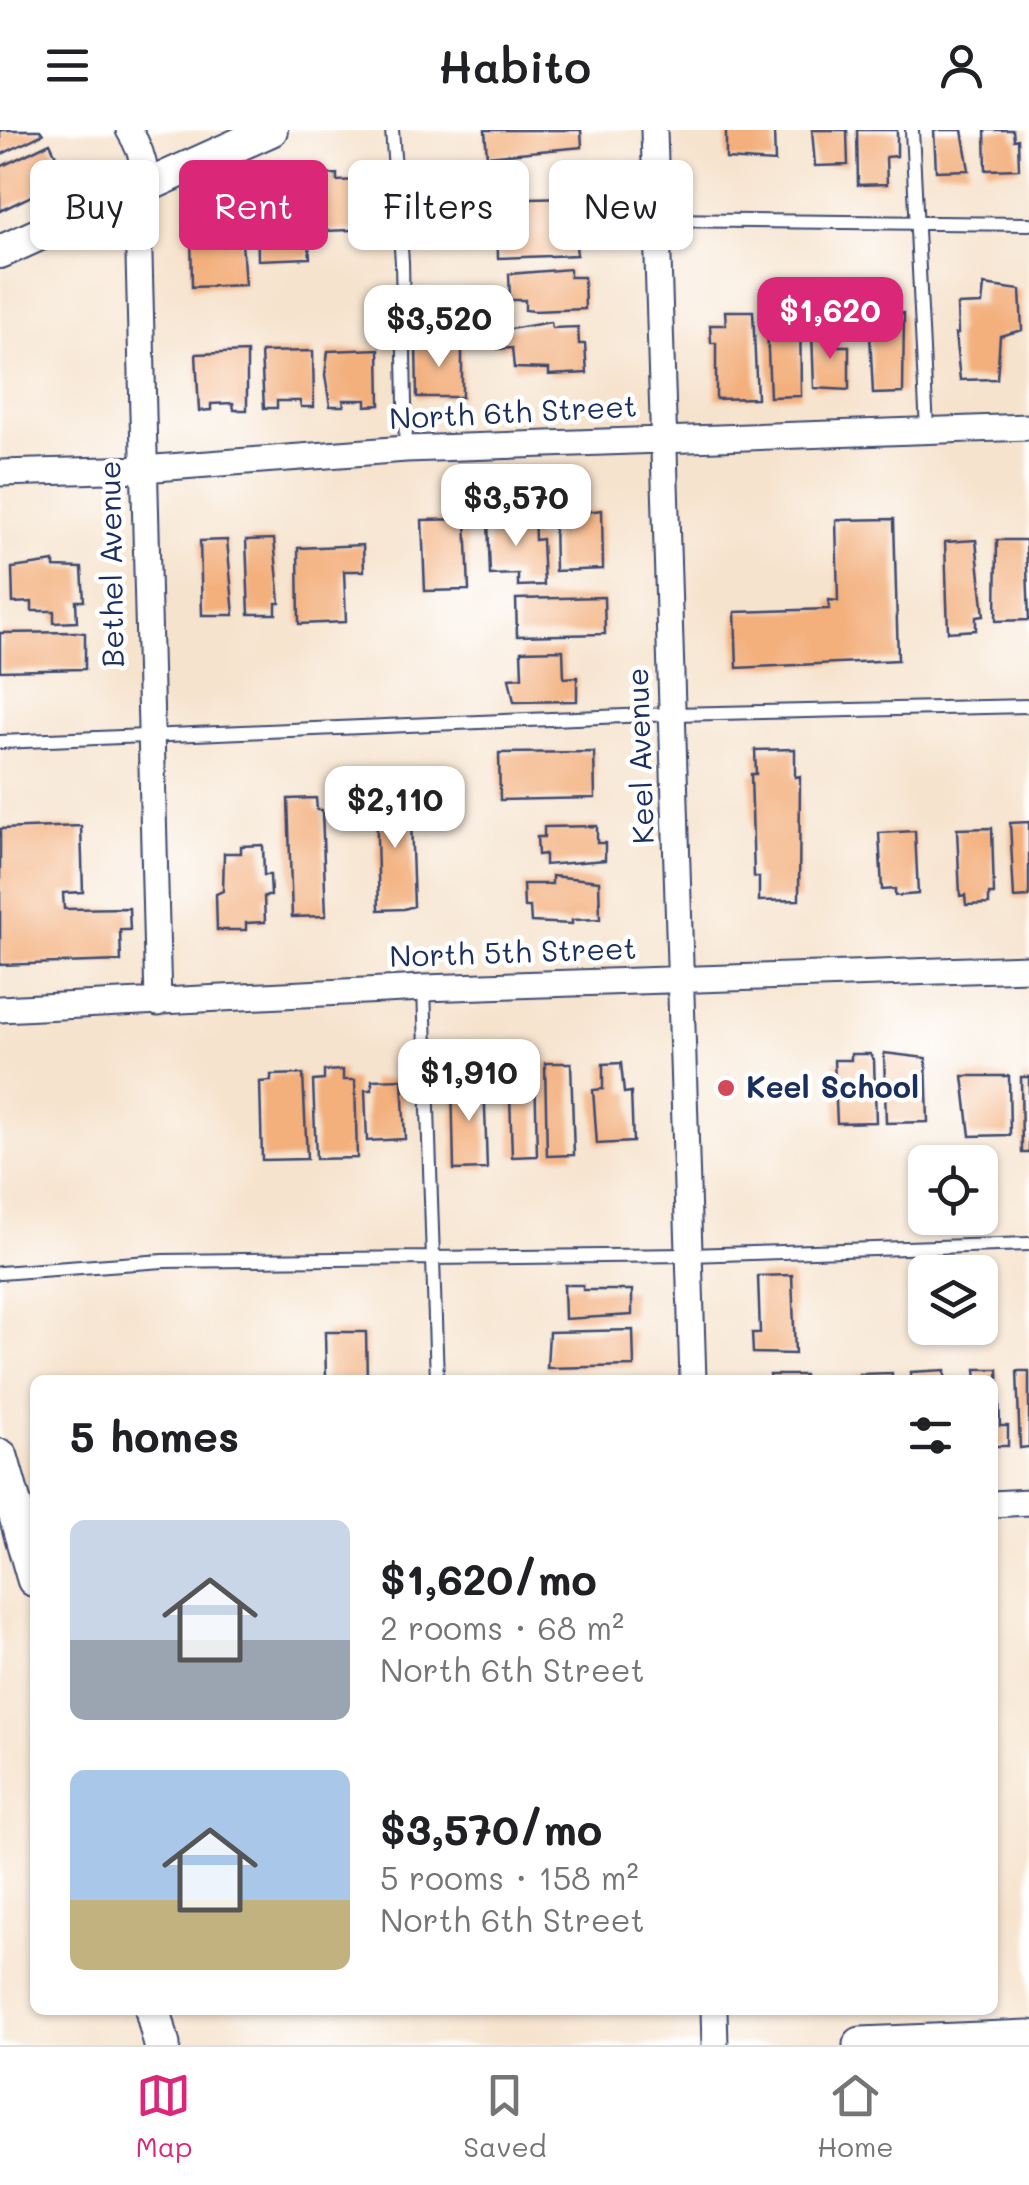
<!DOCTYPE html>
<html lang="en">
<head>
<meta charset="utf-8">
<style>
	:root { --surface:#fff; --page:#f6f6f6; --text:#202124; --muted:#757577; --line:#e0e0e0; --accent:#db2777 }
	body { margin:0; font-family:Mali,sans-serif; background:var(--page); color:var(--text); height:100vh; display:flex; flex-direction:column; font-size:38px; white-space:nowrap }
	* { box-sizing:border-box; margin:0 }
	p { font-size:32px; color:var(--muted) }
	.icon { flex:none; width:55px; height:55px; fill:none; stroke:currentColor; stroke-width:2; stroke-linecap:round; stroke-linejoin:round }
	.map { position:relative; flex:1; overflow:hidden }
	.details { position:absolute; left:30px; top:1245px; width:968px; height:640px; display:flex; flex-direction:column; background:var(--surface); border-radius:15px; box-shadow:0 2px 8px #0004 }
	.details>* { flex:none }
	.hud { position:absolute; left:30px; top:30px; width:970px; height:90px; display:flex; gap:20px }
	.controls { position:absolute; left:908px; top:1015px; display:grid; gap:20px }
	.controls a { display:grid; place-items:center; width:90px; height:90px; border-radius:15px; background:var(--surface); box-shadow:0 2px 8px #0004; font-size:50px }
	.price { position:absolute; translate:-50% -85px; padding:0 22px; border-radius:20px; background:#fff; color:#222; font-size:32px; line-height:65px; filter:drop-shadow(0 2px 5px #0008) }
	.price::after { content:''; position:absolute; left:50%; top:60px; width:30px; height:22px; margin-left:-15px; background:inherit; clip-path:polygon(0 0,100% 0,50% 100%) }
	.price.active { background:var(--accent); color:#fff }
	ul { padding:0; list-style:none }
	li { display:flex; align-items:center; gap:30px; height:250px; padding:0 40px }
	li span { display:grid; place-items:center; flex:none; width:280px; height:200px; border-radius:15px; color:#555 }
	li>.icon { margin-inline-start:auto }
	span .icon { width:120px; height:120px; fill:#fffc; stroke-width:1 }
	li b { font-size:42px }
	h2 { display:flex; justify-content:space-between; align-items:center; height:120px; padding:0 40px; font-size:42px }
	.tag { padding:0 35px; border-radius:15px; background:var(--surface); box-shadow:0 2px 8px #0004; font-size:35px; line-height:90px }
	.tag.active { background:var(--accent); color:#fff }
	header { display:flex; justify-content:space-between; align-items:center; height:130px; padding:0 40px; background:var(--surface); font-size:45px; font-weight:600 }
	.tabs { display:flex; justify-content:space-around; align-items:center; height:140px; border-top:2px solid var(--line); background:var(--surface); font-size:28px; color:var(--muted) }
	.tabs a { display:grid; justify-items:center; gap:5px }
	.tabs .active { color:var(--accent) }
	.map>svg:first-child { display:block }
	.building { fill:#f3af7b }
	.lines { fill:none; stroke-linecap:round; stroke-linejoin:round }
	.service-casing { stroke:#3c4a6f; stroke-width:16 }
	.minor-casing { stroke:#3c4a6f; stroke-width:29 }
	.tertiary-casing { stroke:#3c4a6f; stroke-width:36 }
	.secondary-casing { stroke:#3c4a6f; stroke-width:39 }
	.service { stroke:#fff; stroke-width:12 }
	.minor { stroke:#fff; stroke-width:25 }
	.tertiary { stroke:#fff; stroke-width:32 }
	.secondary { stroke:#fff; stroke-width:35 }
	.poi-dot { fill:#d1495b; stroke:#fff; stroke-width:4 }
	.labels { text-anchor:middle; stroke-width:9; stroke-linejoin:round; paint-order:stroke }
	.street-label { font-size:30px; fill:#1b2f5e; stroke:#fff }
	.poi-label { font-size:30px; font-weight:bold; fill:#1b2f5e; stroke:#fff; text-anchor:start }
</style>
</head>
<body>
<header><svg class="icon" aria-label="menu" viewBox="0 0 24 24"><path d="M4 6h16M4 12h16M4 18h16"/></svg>Habito<svg class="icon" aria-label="person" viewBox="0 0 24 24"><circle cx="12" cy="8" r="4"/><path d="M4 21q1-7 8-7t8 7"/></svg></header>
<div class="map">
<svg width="1029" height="1915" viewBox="0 0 1029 1915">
	<rect width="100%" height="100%" fill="#fff"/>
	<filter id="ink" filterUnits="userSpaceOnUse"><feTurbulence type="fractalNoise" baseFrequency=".01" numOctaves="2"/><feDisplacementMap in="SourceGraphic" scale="20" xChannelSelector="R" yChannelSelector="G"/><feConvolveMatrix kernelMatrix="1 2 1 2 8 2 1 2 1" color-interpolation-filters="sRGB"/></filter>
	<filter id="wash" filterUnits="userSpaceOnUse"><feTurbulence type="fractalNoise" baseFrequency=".0048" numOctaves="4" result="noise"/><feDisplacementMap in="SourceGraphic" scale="40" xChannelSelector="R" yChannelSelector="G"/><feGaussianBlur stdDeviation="2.25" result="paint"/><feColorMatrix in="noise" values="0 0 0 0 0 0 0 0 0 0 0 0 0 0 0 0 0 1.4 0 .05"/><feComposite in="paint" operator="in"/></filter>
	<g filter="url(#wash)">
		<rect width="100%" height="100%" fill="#f6e3cd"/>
		<g id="blocks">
			<path class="building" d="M0,0H40L43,4L0,25Z
				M485,0H581L582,17L487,26Z
				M726,0H774L775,32L726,29Z
				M812,0H847L848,35L815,36Z
				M857,0H897V26L886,27L887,54L858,55Z
				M934,0H962L969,40L936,41Z
				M985,0H1013L1014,10L1018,9L1019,39L986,40Z
				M50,13L67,49L0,81V37Z
				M373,42L378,99L324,101L323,45L337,44V51L360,50V43Z
				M571,67L577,125L498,128L497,84L530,83V68Z
				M306,71L310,128L258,130L257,73L271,72L272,79Z
				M205,98L206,107L229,106V99L241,98L245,155L192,157L191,99Z
				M570,139V147H584L585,179L534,181L525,180V170H510L509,144Z
				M984,155L1020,160L1022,200L1000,206L997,249L960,250L955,204H958L957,175L982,174Z
				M800,174L801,266L770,267L766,175Z
				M725,181H753L757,268L716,269V213H711L710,195H726Z
				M904,183L903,263L873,264L869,184Z
				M551,192L552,198L578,197L579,214H585L587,243L549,245V239L514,238L512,218L498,219V201Z
				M836,201L837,216H849V260L814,258L812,202Z
				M462,212V267H417L416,213Z
				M379,219L380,275L366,276V270H343L344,276H330L325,245L328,221Z
				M313,221L314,277H301L300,271H277V278H264L261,222Z
				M247,222V280H234L233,273L211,274V280L199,281L196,224Z
				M602,380L603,439L555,441L554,386Z
				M534,383L535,410L542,409L544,455L518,456V444L490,445L488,389Z
				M466,389L469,460L425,461L422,390Z
				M894,389L898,530L737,538L735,482L829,479V470L838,471L836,390Z
				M274,409L280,473H276V484H249L246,410Z
				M227,410L234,485H202L200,411Z
				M976,410L984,486L976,487V500L948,502L945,412Z
				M997,410H1026L1029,490L996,491Z
				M363,415L364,441H344L346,492L299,494L298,418Z
				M54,432V437L82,438L84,471H76L77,492L54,493V481H32V472L13,473L12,438Z
				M604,467L605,504L517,506L516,469Z
				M77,502L85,503V539L0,541V503Z
				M563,520L564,548L577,547V571L514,572L509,548L522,547L521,521Z
				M795,619V647L800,646L799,770L759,771V747H754L751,644H756L755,620Z
				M594,622L595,668L500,670L499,623Z
				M380,661H410L414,776L404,779L379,780L376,670H381Z
				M316,668L317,680H322L326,786L292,787L288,669Z
				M1029,692V767L1014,768L1010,693Z
				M81,696L83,762L63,763L64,779L129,778L130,800H120L121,831L0,835V699Z
				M597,696V713H605V730L545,735V724L538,725L537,707H544V697Z
				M992,698L994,764H989V774L966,775L965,765L960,766L957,699Z
				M915,701L918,764L895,766V759L882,760L879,703Z
				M263,715L264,745H270L271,766H264L265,792L246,793V800H217L216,764L223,761L224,723H241V716Z
				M552,746L599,751L600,789L572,790V794L531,792L530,777H524L523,754H552Z
				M884,923L926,928L928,992L886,993Z
				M851,924H870L874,930L876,992L837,993L834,930H851Z
				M545,933H571L574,1025L547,1026Z
				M621,933L624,963L631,962L633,1012L597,1014L593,960L603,959V934Z
				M535,934L537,1026L512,1027L509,935Z
				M343,940V950H355L357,1028L316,1029L313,951L324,950V941Z
				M303,944L307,1029L262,1030L260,952L271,951V945Z
				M963,946H1009L1010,1005L970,1006Z
				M484,947L487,1039L454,1040L452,948Z
				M1021,947H1029V1023H1022Z
				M402,949L405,1009L367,1011L365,960H372V950Z
				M792,1145L795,1224L753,1223L752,1203H760L758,1146Z
				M564,1155H583V1160H632V1185L565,1189Z
				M633,1200L634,1236L547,1238L549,1202Z
				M325,1202H366L367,1250H326Z
				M976,1239H998L1000,1296H1008V1316H992V1250H977Z
				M945,1240V1250H911V1242Z
				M1017,1241H1029V1317L1020,1318Z
				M892,1243V1250H859V1244Z
				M770,1245H804L805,1250H770Z"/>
		</g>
	</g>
	<g filter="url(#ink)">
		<use href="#blocks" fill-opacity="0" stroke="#3c4a6f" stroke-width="2.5"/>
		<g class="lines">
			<defs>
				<path id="service" d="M392,0L402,132L406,319
					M912,0L927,300
					M658,90L1029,94
					M0,612L673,584L1029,576
					M424,858L437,1250
					M0,1143L163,1131L689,1125L1029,1114"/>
				<path id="minor" d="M129,0C148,31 149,53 138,87L158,873
					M654,0L693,1250
					M0,343L143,339L406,319L1029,297
					M0,879L424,858L1029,838
					M992,1374L1029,1372
					M714,1880L715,1915"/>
				<path id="tertiary" d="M0,122L271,0"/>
				<path id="secondary" d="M0,1327L35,1449
					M153,1880L162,1915
					M861,1915L1029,1908"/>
			</defs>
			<use href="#service" class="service-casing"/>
			<use href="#minor" class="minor-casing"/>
			<use href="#tertiary" class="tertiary-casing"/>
			<use href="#secondary" class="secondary-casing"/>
			<use href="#service" class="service"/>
			<use href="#minor" class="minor"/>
			<use href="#tertiary" class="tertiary"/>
			<use href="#secondary" class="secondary"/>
		</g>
	</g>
	<circle class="poi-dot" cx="726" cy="958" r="10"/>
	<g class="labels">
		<g class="street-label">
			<text transform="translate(513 283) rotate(-3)" y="10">North 6th Street</text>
			<text transform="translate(112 434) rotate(-91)" y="10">Bethel Avenue</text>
			<text transform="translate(641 626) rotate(-92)" y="10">Keel Avenue</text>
			<text transform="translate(513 823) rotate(-2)" y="10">North 5th Street</text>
		</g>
		<g class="poi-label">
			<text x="746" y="968">Keel School</text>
		</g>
	</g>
</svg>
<div class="controls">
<a><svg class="icon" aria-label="locate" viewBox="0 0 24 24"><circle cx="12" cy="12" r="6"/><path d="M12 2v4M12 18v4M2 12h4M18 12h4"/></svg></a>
<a><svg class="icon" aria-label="layers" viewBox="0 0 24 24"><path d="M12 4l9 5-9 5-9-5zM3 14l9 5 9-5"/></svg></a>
</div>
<b class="price active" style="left:830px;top:232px">$1,620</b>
<b class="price" style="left:439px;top:240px">$3,520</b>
<b class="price" style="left:516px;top:419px">$3,570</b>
<b class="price" style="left:395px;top:721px">$2,110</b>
<b class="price" style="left:469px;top:994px">$1,910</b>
<div class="hud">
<a class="tag">Buy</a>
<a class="tag active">Rent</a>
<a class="tag">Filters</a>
<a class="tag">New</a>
</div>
<section class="details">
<h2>5 homes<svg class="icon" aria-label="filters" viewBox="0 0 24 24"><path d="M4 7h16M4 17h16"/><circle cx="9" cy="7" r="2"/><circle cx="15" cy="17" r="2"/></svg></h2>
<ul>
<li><span style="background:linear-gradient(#c9d6e8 60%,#9aa5b1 0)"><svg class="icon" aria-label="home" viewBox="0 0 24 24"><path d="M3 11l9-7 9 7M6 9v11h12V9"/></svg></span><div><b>$1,620/mo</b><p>2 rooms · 68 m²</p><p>North 6th Street</p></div></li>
<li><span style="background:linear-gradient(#a9c7e8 65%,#c2b280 0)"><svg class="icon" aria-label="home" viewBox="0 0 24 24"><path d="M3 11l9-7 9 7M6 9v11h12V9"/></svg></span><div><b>$3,570/mo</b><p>5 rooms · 158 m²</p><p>North 6th Street</p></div></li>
</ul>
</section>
</div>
<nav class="tabs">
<a class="active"><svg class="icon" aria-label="map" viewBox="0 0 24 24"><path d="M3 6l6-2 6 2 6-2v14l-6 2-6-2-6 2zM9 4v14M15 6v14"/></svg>Map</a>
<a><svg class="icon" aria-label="saved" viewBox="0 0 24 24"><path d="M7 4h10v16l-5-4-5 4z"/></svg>Saved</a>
<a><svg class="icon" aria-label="home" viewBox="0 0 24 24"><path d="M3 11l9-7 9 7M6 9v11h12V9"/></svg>Home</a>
</nav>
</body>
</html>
